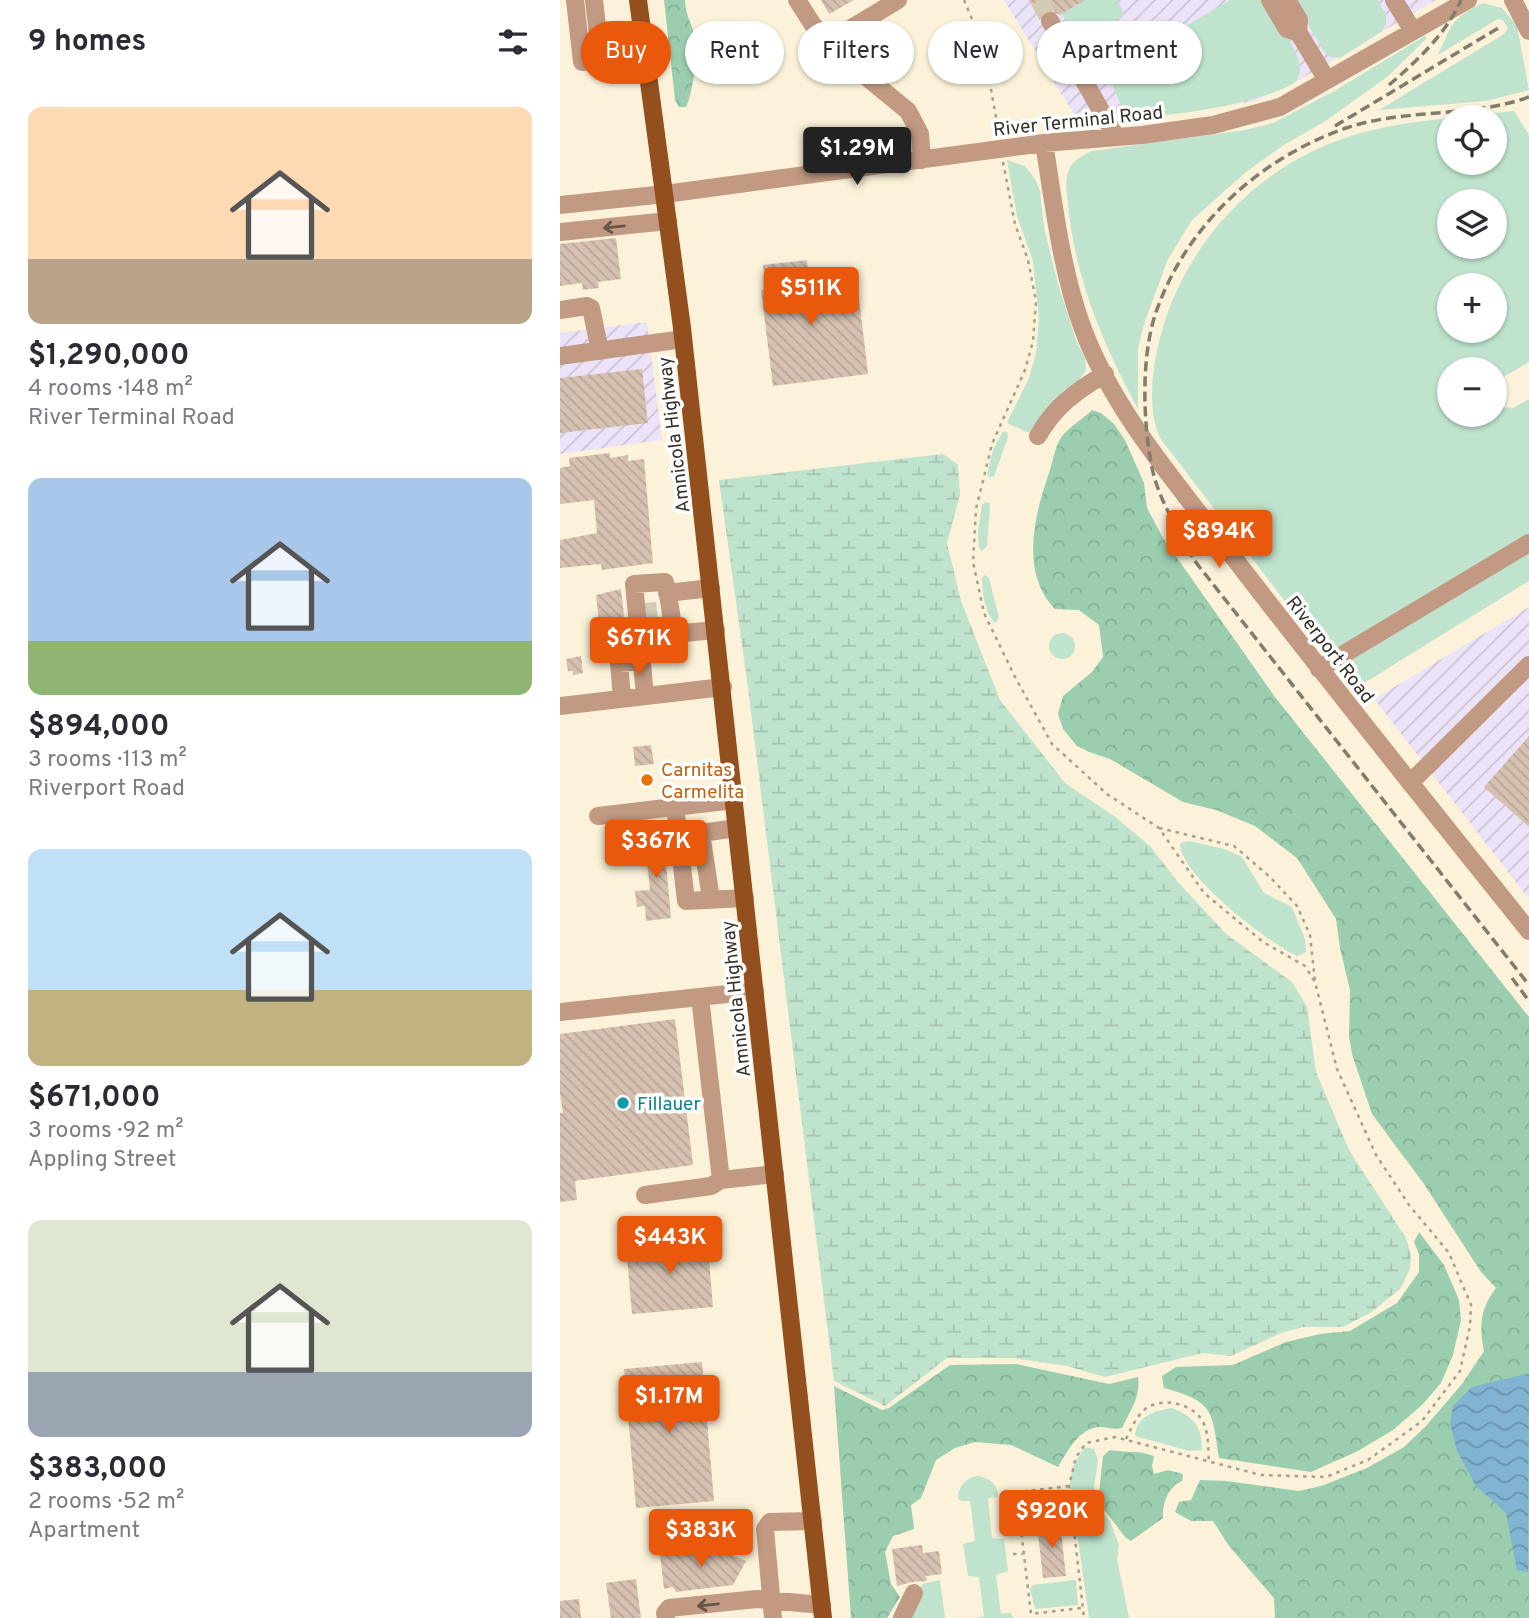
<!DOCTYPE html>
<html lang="en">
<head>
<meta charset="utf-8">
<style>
	:root { --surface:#fff; --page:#f7f7f7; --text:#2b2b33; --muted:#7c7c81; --accent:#ea580c }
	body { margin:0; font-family:Overpass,sans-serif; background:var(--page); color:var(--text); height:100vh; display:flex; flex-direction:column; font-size:26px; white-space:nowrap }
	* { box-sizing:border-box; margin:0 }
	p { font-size:23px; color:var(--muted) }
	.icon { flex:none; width:38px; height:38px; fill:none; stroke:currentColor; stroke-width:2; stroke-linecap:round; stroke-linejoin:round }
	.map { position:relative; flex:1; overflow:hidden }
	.side { display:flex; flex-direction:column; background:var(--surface); width:560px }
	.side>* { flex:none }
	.banner { position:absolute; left:21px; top:21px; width:665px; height:63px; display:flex; gap:14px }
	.buttons { position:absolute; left:877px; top:105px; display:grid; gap:14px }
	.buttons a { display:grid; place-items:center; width:70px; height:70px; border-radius:50%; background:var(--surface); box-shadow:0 2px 5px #0004; font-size:35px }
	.price { position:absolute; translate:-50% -60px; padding:0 16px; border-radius:7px; background:var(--accent); color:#fff; font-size:23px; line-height:46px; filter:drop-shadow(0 2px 4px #0008) }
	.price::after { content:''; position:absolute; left:50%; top:42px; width:21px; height:16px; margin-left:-10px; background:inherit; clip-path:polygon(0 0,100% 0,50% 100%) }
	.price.current { background:#222; color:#fff }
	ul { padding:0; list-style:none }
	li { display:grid; align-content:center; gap:14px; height:371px; padding:0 28px }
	li span { display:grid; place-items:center; height:217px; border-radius:14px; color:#555 }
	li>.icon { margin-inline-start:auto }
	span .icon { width:126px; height:126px; fill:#fffc; stroke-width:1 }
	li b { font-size:30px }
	h2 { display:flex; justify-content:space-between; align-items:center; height:84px; padding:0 28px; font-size:30px }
	.chip { padding:0 24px; border-radius:32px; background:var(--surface); box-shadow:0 2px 5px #0004; font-size:24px; line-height:63px }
	.chip.current { background:var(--accent); color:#fff }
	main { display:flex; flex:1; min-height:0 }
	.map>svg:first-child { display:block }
	.industrial { fill:url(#industrial-furrows) }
	.green { fill:#bfe3cd; fill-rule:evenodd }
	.forest { fill:url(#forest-crowns) }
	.wetland { fill:url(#wetland-marsh) }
	.water { fill:url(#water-waves) }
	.building { fill:url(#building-back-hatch) }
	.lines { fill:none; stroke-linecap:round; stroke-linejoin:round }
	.minor-tunnel { stroke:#d3cbb6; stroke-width:18; stroke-dasharray:18 9; stroke-linecap:butt }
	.path { stroke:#a69f8d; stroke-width:2.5; stroke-dasharray:3.5 5; stroke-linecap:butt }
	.minor { stroke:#c29a83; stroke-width:18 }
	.major { stroke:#944f1e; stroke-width:18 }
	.rail { stroke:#827c6c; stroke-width:3.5; stroke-dasharray:10 5; stroke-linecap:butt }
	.oneway { stroke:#665648 }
	.food-dot { fill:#e8710a; stroke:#fff; stroke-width:2.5 }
	.culture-dot { fill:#0f9aa8; stroke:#fff; stroke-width:2.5 }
	.labels { text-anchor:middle; stroke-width:7; stroke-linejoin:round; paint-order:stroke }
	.street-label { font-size:19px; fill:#353128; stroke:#fff }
	.food-label { font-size:19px; fill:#c56008; stroke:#fff; text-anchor:start }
	.culture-label { font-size:19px; fill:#0d838f; stroke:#fff; text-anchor:start }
</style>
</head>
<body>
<main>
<section class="side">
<h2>9 homes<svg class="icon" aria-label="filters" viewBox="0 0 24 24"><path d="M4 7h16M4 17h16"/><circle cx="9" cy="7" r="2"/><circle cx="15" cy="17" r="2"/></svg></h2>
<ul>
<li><span style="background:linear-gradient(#ffd9b3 70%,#b9a48a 0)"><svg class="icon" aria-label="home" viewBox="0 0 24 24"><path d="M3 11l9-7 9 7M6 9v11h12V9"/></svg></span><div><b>$1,290,000</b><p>4 rooms · 148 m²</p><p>River Terminal Road</p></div></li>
<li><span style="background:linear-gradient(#a9c7e8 75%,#8fb573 0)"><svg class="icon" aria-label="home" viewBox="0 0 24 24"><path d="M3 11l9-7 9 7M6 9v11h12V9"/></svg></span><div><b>$894,000</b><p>3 rooms · 113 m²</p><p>Riverport Road</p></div></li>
<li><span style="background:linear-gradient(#bfe0f5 65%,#c2b280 0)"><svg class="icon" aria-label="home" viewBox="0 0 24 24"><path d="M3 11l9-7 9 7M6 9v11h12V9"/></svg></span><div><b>$671,000</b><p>3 rooms · 92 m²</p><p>Appling Street</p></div></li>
<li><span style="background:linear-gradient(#dfe7d0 70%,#9aa5b1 0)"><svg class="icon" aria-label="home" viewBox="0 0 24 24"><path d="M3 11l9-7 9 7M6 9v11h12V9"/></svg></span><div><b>$383,000</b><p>2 rooms · 52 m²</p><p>Apartment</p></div></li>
</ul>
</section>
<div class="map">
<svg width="969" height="1618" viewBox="0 0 969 1618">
	<defs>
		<pattern id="industrial-furrows" width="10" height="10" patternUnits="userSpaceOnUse" patternTransform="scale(1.75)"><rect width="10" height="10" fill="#ede3f8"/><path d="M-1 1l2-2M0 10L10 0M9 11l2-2" fill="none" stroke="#ccc3d5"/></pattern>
		<pattern id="forest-crowns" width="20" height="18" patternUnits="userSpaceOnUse" patternTransform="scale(1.75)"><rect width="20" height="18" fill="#9aceaf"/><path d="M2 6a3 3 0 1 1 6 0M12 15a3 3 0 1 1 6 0" fill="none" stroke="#85b197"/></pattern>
		<pattern id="wetland-marsh" width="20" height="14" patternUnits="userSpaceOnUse" patternTransform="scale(1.75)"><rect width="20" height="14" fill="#bfe3cd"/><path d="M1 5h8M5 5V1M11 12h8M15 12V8" fill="none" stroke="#a5c3b0"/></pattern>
		<pattern id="water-waves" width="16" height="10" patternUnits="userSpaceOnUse" patternTransform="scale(1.75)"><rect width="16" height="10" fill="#81b4d3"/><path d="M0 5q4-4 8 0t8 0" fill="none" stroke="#6a93ab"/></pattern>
		<pattern id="building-back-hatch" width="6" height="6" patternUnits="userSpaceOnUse" patternTransform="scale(1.75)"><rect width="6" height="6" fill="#d6c1b0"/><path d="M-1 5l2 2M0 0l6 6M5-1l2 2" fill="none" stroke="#b8a697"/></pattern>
	</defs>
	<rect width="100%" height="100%" fill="#fbf2d9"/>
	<path class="industrial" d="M444,0H876L727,87L691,102L521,126Z
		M87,322L102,440L0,454V333Z
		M969,607V899L814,699Z"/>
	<path class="green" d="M525,0H557L565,15L527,37L532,48L530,51L523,50L502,14Z
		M670,0H703C713,16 742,53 740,70C740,72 738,79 737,80C721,99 591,124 571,113C562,109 557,95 553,87C548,79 543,72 544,63L557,67Z
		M734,0H818L826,14V24L821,32L780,58L771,57L763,50Z
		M923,3L942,8L957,26L969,90L926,101L819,110L944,34L948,28L943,20L938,19L878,55C893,23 890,19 923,3Z
		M865,36L867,38L827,77L764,122L722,146L686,172L632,220L608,259L585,321L578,348V409C543,344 515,279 508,204C507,192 504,179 510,167C515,159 524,155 532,151L685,130L713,123L776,90Z
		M954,111L969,135V362L935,382L934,369H889V415H934L935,406L953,408L969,399V581L793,690L600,438C587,409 592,369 600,338C623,248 691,172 779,140C814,127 852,122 889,118V163H934V117H894ZM889,201H934V247H889ZM889,285H934V331H889Z
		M447,160L465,166L475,179L480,191L484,227L498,284L516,340L525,358L526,370L518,381L503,391L469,433L447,423L469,378L476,353L479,319L473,261L457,216Z
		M443,431L447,432L448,437L434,476L430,478L427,474L433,450Z
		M425,502L429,503L430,507L427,546L422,551L419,548L418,531L422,505Z
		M425,575L429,578L439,618L435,623C425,614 422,591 422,578Z
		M489 646a13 13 0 1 1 26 0a13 13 0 1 1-26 0Z
		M629,841L664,849L682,857L704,893L732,907L745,939L746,952L737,956C709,943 619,875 620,843Z
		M612,1408C634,1416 642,1427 642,1450L630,1451L575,1436C577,1415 595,1411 612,1408Z
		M524,1447L534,1449L538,1460L534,1487L539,1509L550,1521L559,1545L557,1559L569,1618H529L510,1482L513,1467Z
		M416,1476C428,1477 439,1484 438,1497L428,1498L432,1538L444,1539L448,1571L436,1575L441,1614L451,1613L453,1618H416L424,1616L419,1577L408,1576L403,1544L415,1541L410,1501H402L398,1499C398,1487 404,1479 416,1476Z
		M503,1489L506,1492L508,1514L463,1519L461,1496Z
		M380,1580L385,1618H350L360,1595L362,1584Z
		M514,1580L516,1581L518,1605L475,1609L470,1589L473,1585Z"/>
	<path class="forest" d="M104,0H125C125,16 134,27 136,42C138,56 132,96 126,107H119L115,100Z
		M532,410L541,413L554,424L565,440L584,483L587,508L603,538L715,697L969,1017V1618H715L714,1598L669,1546L653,1521H631L615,1512L619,1502L631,1500L640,1480L666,1481L739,1491L761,1486L807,1468L844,1447L866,1426L902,1384L924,1351C919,1326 920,1309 936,1288L921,1272L864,1184L812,1114L792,1054L789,1036L790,990L780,948L776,919L737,858L695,826L656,810L623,802L550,759L529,752L516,745L503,729L498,714L503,696L532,672L543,657L539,625L519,610L495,609C459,572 475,513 490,470C493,460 495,448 500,439C507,428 523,419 532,410Z
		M859,1232L884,1265L899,1300L901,1320L893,1355L881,1383L862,1405L833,1430L798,1451L751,1472L659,1458C652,1410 654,1402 604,1388L602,1376L616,1367L673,1365L726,1342L760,1334L790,1331L837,1303L859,1272V1254L854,1242Z
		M456,1364L549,1384L578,1377C581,1396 570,1411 562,1428C554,1430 547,1427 539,1427C518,1429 508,1451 498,1467L451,1445L415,1442L395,1448L376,1460L361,1498L351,1505L354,1529L333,1536L325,1552L331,1584L340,1597L327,1618H291L274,1386L322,1410L329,1408L390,1365Z
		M550,1450C565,1453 580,1450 594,1456L592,1466L594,1474L608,1470L623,1474L622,1481C608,1487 602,1503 603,1518L571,1541L565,1537L543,1508L539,1493L543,1456Z"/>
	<path class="wetland" d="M383,454L398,465L400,495L387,543L401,601L440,700L505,783L554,816L590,846L617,881L666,934L732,982L747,1007L756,1072L789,1150L846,1238L851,1255L850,1269L840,1289L810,1313L783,1327H743L721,1333L671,1356L643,1353L545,1377L507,1366L453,1358H387L325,1406L274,1381L188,688L159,480Z"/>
	<path class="water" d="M966,1374L969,1375L968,1572L957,1570L946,1513L916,1486L897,1451L890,1423L893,1406L912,1387Z"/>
	<path class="building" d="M261,0H294L269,14Z
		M469,0H525L500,15L489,10L484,12L480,17Z
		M56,238L61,279L38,282L39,288L23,290L22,283L0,286V244Z
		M247,260L250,287L297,281L308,374L213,386L201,290H206L203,265Z
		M82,369L88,423L0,433V378Z
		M50,453V458L68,455V461L84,459L93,563L42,570L41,564L0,568V540L37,533L34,500L0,504V468L10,466L9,458Z
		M61,589L66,635L41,638L36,595Z
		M21,656L23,673L13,675V671H8L6,659Z
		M969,736V827L924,787Z
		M91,745L94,764L75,766L73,747Z
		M103,831L111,918L86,921L85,906L77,907L75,891L90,890L84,832Z
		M115,1019L133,1165L15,1181L17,1200L0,1202V1113H3L0,1093V1034Z
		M147,1237L153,1307L72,1314L66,1245Z
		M142,1362L154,1501L76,1508L64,1369Z
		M500,1522L506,1576L483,1578L477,1525Z
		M171,1545L172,1555L186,1561L173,1585L116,1592L113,1587L104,1589L100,1554Z
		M362,1545L363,1553L379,1551L382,1574L366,1576L367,1581L352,1582L337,1586L332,1549Z
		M76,1579L81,1618H51L46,1583Z
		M19,1599L21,1618H0V1601Z"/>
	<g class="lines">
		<path class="minor-tunnel" d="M479,0L490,21
			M85,612L97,611
			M86,630L99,628"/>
		<path class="path" d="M404,0L423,45L439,134
			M618,31L633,57
			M443,162L455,224L468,260L476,301L473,341L465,370L432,444L416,509L413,562L424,613L455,677L492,744L547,794L599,828L644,893L703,942L745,966L755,982L777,1069L816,1155L849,1205L889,1253L911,1305L910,1326L900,1371L862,1421L808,1460L766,1477L701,1475L555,1437L526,1443L516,1457L509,1486L524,1618
			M599,828L674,846L710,877L737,906L750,935L755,981
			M566,1439C571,1429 575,1419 583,1411C600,1395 635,1403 644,1424C649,1435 648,1451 649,1463
			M509,1486L458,1492L457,1496L471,1614L521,1608
			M453,1554H463"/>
		<path class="minor" d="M15,0L22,62L86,56
			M34,0L41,60
			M237,0L253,25L282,57L348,111L360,134L362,160
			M710,0L727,29L738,32
			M727,0L739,20L738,32L767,80
			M834,0L853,31
			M953,0L969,31
			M490,21L556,137
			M270,44L280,35L338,0
			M484,143C494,205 501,270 523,329C554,413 623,491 677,562C773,687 871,809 969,931
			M0,205L105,194L484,143L582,135L653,125L720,107L908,0
			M0,232L108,221
			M0,310L27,306L31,308L40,351
			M0,356L123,339
			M478,436C494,407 516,391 545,374
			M107,593L151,588
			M113,634L156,630
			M81,651C88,650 103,652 108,647C118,639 108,595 105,582L74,584L85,695
			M759,669L969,543
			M62,698L59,663L82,661
			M0,706L163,687
			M850,783L969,665
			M115,806L126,901L185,898
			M38,816L174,800
			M151,899L141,833L177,828
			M140,997L161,1180L215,1174
			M0,1012L195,991
			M85,1195L151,1186L161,1180
			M106,1618L105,1613L109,1608L197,1599L262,1605
			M213,1618L205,1529L210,1522L253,1521
			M342,1618L354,1593"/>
		<path class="major" d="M78,0L122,328L263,1618"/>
		<path class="rail" d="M829,85C857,61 886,34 901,0
			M969,97C911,118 846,108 786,128C698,159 625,226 595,315C581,359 583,423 592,468C599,501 619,531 634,560L969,985
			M775,126L940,27
			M952,978L969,1001"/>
	</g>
	<defs><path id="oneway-shaft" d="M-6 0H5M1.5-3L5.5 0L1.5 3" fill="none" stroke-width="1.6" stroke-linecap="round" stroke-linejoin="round" transform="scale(1.75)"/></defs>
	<g class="oneway">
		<use href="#oneway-shaft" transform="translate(54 227) rotate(174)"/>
		<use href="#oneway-shaft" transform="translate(148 1605) rotate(174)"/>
	</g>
	<circle class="food-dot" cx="87" cy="780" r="7"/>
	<circle class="culture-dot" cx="63" cy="1103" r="7"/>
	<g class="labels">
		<g class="street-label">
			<text transform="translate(518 120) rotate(-6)" y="7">River Terminal Road</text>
			<text transform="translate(113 435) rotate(-97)" y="7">Amnicola Highway</text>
			<text transform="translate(771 649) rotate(52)" y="7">Riverport Road</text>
			<text transform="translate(175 999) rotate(-96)" y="7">Amnicola Highway</text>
		</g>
		<g class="food-label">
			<text x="101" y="776">Carnitas<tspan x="101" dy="22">Carmelita</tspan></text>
		</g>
		<g class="culture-label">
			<text x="77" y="1110">Fillauer</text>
		</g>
	</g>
</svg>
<div class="buttons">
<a><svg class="icon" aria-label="locate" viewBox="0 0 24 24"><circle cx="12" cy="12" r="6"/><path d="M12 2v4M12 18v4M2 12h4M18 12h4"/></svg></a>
<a><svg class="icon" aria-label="layers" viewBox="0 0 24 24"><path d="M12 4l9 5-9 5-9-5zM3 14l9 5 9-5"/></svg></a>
<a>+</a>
<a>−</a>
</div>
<b class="price current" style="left:297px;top:187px">$1.29M</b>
<b class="price" style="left:251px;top:327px">$511K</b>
<b class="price" style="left:659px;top:570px">$894K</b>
<b class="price" style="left:79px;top:677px">$671K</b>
<b class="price" style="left:96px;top:880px">$367K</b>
<b class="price" style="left:110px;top:1276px">$443K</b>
<b class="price" style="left:109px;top:1435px">$1.17M</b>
<b class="price" style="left:492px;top:1550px">$920K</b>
<b class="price" style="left:141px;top:1569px">$383K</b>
<div class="banner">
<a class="chip current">Buy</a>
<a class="chip">Rent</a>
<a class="chip">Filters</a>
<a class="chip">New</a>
<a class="chip">Apartment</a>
</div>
</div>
</main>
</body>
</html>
